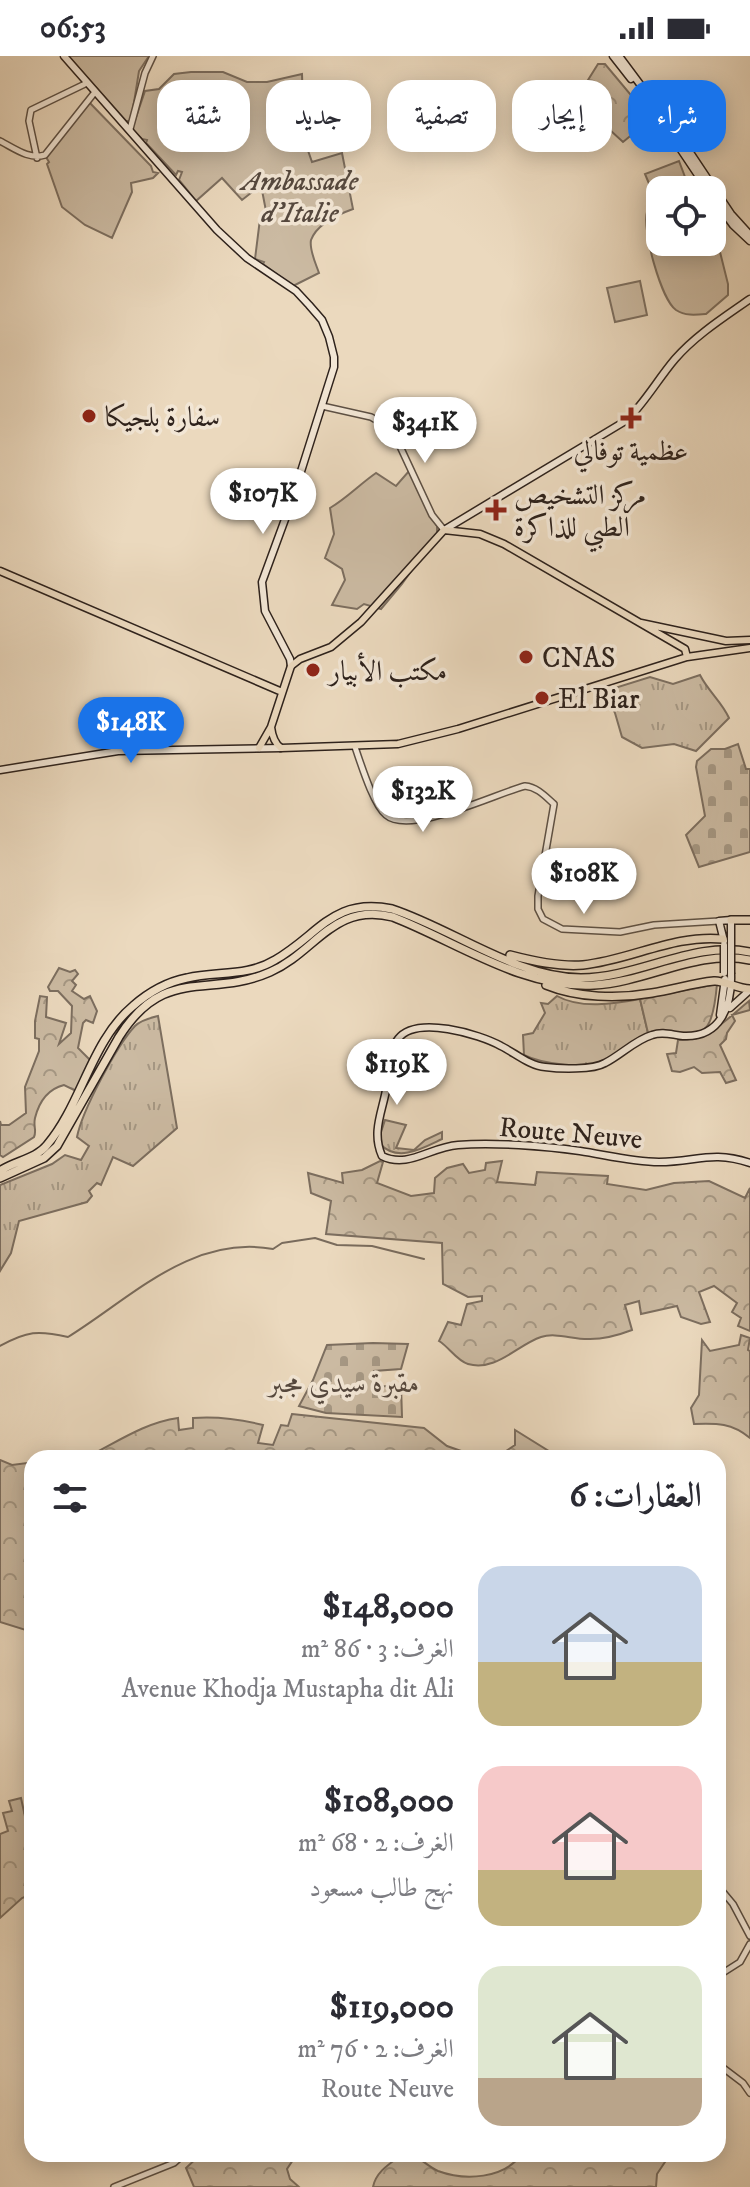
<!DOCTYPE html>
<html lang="ar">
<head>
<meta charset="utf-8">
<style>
	:root { --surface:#fff; --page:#f7f7f7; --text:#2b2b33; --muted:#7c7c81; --accent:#1a73e8 }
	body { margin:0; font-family:"IM FELL DW Pica",Amiri,serif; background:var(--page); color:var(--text); direction:rtl; height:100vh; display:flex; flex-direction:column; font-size:30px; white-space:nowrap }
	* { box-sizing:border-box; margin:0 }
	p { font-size:26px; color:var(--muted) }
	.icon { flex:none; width:44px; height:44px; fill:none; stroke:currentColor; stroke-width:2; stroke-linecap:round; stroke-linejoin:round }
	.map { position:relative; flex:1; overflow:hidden; direction:ltr }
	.details { position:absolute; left:24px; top:1394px; width:702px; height:712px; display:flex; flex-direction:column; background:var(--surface); border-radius:24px; box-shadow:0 4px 20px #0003; direction:rtl }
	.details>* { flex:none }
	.guide { position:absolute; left:24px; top:24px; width:702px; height:72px; direction:rtl; display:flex; gap:16px }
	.controls { position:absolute; left:646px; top:120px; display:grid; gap:16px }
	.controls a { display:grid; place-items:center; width:80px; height:80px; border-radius:16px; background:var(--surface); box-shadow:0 4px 20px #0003; font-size:40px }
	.price { position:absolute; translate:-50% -68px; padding:0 18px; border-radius:28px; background:#fff; color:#222; font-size:26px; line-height:52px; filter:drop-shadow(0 2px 4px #0008) }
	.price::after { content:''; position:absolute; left:50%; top:48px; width:24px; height:18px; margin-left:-12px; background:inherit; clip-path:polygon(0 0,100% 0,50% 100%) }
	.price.on { background:var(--accent); color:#fff }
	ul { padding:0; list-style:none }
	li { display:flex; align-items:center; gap:24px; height:200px; padding:0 24px }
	li span { display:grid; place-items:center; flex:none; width:224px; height:160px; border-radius:24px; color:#555 }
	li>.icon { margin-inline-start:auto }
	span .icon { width:96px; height:96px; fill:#fffc; stroke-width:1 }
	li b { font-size:34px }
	h2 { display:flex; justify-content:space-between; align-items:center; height:96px; padding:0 24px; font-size:34px }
	.chip { padding:0 28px; border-radius:24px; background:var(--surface); box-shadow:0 4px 20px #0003; font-size:28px; line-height:72px }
	.chip.on { background:var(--accent); color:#fff }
	.status { display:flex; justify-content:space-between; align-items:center; height:56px; padding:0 40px; background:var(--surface); direction:ltr }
	.status svg { height:22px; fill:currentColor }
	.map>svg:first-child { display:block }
	.grass { fill:url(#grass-tufts); stroke:#7c6e5f; stroke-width:2 }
	.forest { fill:url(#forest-crowns); stroke:#7c6e5f; stroke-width:2 }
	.cemetery { fill:url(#cemetery-stones); stroke:#7c6e5f; stroke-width:2 }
	.green { fill:#cbbaa2; stroke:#7c6e5f; stroke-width:2 }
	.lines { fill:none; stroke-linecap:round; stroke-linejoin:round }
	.stream { stroke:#796b5c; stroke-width:2 }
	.tertiary-casing { stroke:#5d5044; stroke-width:8 }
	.secondary-casing { stroke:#2e221c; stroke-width:9 }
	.primary-casing { stroke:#2e221c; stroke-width:9 }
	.trunk-casing { stroke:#2e221c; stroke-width:10 }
	.tertiary { stroke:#f2e6d5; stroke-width:5 }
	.secondary { stroke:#f2e6d5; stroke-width:6 }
	.primary { stroke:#ebd9be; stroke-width:6 }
	.trunk { stroke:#ebd9be; stroke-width:7 }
	.secondary-bridge-casing { stroke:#2e221c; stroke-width:9; stroke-linecap:butt }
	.secondary-bridge { stroke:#f2e6d5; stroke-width:6 }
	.poi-dot { fill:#8f2418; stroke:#f2e6d5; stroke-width:3 }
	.labels { text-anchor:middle; stroke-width:7; stroke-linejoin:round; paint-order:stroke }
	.park-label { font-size:28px; font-style:italic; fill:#55483e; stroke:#f2e6d5 }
	.poi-label { font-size:28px; fill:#2e221c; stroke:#f2e6d5; text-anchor:start }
	.street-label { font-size:28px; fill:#2e221c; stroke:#f2e6d5 }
</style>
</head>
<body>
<div class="status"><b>06:53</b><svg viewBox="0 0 49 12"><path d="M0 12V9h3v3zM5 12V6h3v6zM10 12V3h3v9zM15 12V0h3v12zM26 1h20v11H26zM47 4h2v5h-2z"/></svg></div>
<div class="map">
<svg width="750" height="2131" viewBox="0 0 750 2131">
	<defs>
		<pattern id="grass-tufts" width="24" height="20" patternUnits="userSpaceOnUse" patternTransform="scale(2)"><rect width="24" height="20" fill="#cbbaa2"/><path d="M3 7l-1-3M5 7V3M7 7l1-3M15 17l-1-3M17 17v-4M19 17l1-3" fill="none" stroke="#a59783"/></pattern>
		<pattern id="forest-crowns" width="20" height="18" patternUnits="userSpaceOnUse" patternTransform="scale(2)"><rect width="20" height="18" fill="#cbbaa2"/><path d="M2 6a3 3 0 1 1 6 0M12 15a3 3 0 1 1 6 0" fill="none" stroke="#a59783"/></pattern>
		<pattern id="cemetery-stones" width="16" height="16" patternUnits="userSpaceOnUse" patternTransform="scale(2)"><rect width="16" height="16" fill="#cbbaa2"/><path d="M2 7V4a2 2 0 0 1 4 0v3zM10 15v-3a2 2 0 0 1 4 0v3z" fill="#a59783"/></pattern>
	</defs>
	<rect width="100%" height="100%" fill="#ebd9be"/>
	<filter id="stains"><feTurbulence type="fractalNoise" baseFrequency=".0025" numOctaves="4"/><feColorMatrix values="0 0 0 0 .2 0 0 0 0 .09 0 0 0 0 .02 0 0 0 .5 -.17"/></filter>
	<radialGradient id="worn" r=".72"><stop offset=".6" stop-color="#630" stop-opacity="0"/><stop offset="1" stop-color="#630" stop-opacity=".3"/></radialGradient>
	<path class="grass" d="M700,619C708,635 722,646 729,662L696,695L674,688L642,692L622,681L615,657L605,635L650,621L673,628Z
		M557,940C580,953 614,948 640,943L648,977C634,986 620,997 605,1005C588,1014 541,1008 524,999L523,979L533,977L545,957L541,947L548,948Z
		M158,960L177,1072L133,1110L113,1101L101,1129L97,1127L89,1135L92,1140L87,1146L19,1165L11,1197L0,1215V1129L52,1108L65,1099L81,1104L89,1090L77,1081C82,1055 117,989 135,970C141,964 150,962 158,960Z
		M385,1064L406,1069L396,1092L414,1094L425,1084L442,1076V1083C423,1092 398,1107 380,1088L379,1082Z"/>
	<path class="forest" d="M598,8H605L651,63L623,86L586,52L578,40Z
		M59,912L70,916L75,914L78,918L72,925L76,929L72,935L84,943L90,940L97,955L93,967L86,964L83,967L78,992L92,1006L76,1035L64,1029C48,1033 39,1046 35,1062C33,1071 37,1074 34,1081L3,1101L0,1099V1065L1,1069H9L26,1057L25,1031L39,995V983L35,982V965L40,940L47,941L46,961L66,967L59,988L71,977L72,950L58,935H50L48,931Z
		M717,928C711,996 698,971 648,977L640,943Z
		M749,945L750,954L732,959L735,965L727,977L726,983L720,989L736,1024L726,1027L720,1016L702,1017L694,1011L680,1016L672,1015L667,998L676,997L678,984C708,985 728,962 749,945Z
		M380,1105L383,1106L377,1127L411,1140L434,1137L435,1122L447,1112L463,1108L469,1117L485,1114L486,1107L502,1105L497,1126L535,1129L537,1116L608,1120L607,1128L646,1134L674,1127L709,1125L745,1142L750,1132V1275L738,1270L741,1262L732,1256L737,1247L714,1230L699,1236L710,1266L701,1268L681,1261L677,1250L641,1258L639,1245L625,1249L632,1274C619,1279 605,1283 590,1283C574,1284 556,1276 541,1281C517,1289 496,1316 468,1308C457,1305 449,1291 439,1285L448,1266L461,1269L467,1248L482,1245V1240L468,1241L443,1228L442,1187L326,1178L331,1145L311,1137L308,1117L343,1127L342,1117L362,1114Z
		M741,1279L750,1282L748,1294L750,1295V1382C732,1367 717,1367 694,1368L691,1352L699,1339L702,1284L710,1295L739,1289Z
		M292,1358L424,1372L447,1390L464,1396L503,1397L515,1389V1374L560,1402H85C116,1387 143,1367 178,1362L179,1374L193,1372V1362C218,1360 239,1363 263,1369L258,1387L273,1389L281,1369L288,1370Z
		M0,1404L12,1409L27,1407L32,1414V1576L0,1566Z
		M21,1742L26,1765L32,1764V1838L22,1842L0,1862V1778L8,1775L3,1757L12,1755L9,1745Z
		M201,2098H297L287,2113L290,2123L299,2131H194L186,2112Z
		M403,2098C418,2098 425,2109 438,2115C465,2125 504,2123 522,2098H679L669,2100L657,2118L656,2131H373C376,2115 391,2107 403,2098Z"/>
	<path class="cemetery" d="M738,688L746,713H750V796L699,811L686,779L705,760L696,711L697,705L711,693H725Z
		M373,1287L408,1288L401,1313L374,1315L375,1331L401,1329L402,1361L326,1357L299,1350L313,1324L327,1289Z"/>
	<path class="green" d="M68,0H149L139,15L131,65H126Z
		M191,16H223L247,26H267L302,18L304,83L312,106L342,97L353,153C339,158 317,168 311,184C309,194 316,208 319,217L293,230L263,208L264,206L255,203L260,163L266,155L261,129L242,144L222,122L196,145L179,124L182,116L178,115L176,119L146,87L147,84L142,83L132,73L145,35L159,33L174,18Z
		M88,45L151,110L153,116L158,117L153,122L131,127L132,136L112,182L85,169L62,151L47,108L49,106L46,101Z
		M679,105L688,129L675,134H660V186H712V164L728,228V239L706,258C695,259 685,260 676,254C661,243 642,174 647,156C648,150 655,145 659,141L655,142L645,118Z
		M640,225L647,259L615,266L607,232Z
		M409,415L437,470V479L402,528L381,553L364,548L357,553L332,549L345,524L342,513L325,502L334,478L330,452C347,442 360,428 376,417L396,430Z"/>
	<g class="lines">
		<path class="stream" d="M0,1290C27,1275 38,1274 68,1281C131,1242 192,1178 273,1193L282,1187L315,1182L337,1189L372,1190L424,1203"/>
		<defs>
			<path id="tertiary" d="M130,73L145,17L153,0
				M0,85C14,92 29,104 45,99L95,36
				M37,102L29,65L31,54L87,27
				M322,350L371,361L388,371L398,386L432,459L444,474
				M355,691C361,708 373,748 386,759C410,780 497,737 525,730C537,731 545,740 554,748L538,840V853L543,863L562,873L620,876L654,869L719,865
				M718,1830L733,1848L750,1880
				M718,1920L740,1906L750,1888
				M718,2008L743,2027L750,2037
				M114,2131L174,2107L184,2098"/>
			<path id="secondary" d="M64,0L217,174L247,202L296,235L309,249L322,264L329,281L334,301V311L291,447L262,526L265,555L290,603L291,610
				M613,0L631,23
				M619,0L683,86L731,158L750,179
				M661,64L708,134
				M712,140L733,169L750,185
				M444,474L627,364C646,345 658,323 675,303C696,279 723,262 750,243
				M0,714L118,695L281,692
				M731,864V889
				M724,885L719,865L731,864
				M731,918C732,949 721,982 683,980C672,979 663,975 652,979C635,984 621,999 605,1007C593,1014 560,1013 545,1011C530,1010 515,997 501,990C479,978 416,959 398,983C387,997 390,1013 387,1029C383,1055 371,1075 382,1100C408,1113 430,1091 458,1089C493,1086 545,1090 580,1095C606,1099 633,1106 659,1106C696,1106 712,1094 750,1107
				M730,952L750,934
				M720,959L725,923"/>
			<path id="primary" d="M0,515L282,636
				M641,567L726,585L750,584
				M687,601L685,593L504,488L480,478L444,474L361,566L331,591L300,603L291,610L271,671C272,679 274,687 281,692L398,688L458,673L687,601L750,592
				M259,692L271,671"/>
			<path id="trunk" d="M731,864H750
				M510,899C533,905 559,911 583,909C631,904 674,878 723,883
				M546,929C578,942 618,943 652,937C672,934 693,927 714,925C723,924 738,933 750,933
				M0,1115C14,1105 36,1103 47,1089C82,1048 91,985 133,950C149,936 167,926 187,922C217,915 247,921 275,904C319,879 333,841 392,853C453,873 517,922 581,922C638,922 695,884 750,896
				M0,1122L44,1102L57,1090L119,981C165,908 209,943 270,916C316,896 333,846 393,861C457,886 523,933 594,929C648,926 697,893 750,904"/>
		</defs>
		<use href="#tertiary" class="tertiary-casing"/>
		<use href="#secondary" class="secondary-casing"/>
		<use href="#primary" class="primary-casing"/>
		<use href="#trunk" class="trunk-casing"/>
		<use href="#tertiary" class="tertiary"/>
		<use href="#secondary" class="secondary"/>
		<use href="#primary" class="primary"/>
		<use href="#trunk" class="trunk"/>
		<defs>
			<path id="secondary-bridge" d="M724,889V917
				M731,889V918"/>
		</defs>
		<use href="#secondary-bridge" class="secondary-bridge-casing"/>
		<use href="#secondary-bridge" class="secondary-bridge"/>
	</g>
	<g class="poi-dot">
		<circle cx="89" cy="360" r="8"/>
		<path d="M627 350h8v8h8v8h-8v8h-8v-8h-8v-8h8z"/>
		<path d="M492 442h8v8h8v8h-8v8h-8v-8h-8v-8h8z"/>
		<circle cx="526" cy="601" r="8"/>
		<circle cx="313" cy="614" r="8"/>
		<circle cx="542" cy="642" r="8"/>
	</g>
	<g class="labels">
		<g class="park-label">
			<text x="300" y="134">Ambassade<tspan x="300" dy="32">d'Italie</tspan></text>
			<text x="344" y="1336">مقبرة سيدي مجبر</text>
		</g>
		<g class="poi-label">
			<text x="105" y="370">سفارة بلجيكا</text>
			<text x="631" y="404" text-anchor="middle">عظمية توفالي</text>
			<text x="514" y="448">مركز التشخيص<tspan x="514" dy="32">الطبي للذاكرة</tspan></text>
			<text x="542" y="611">CNAS</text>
			<text x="329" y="624">مكتب الأبيار</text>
			<text x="558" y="652">El Biar</text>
		</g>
		<g class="street-label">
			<text transform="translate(571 1076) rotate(5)" y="10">Route Neuve</text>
		</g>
	</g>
	<rect width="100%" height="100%" filter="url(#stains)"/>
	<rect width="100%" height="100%" fill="url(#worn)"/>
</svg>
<div class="controls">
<a><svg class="icon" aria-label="locate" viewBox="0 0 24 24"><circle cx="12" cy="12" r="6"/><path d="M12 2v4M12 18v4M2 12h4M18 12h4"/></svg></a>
</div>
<b class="price" style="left:425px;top:409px">$341K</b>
<b class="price" style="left:263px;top:480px">$107K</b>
<b class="price on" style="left:131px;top:709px">$148K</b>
<b class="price" style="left:423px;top:778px">$132K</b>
<b class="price" style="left:584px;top:860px">$108K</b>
<b class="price" style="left:397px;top:1051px">$119K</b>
<div class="guide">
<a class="chip on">شراء</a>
<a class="chip">إيجار</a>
<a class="chip">تصفية</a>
<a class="chip">جديد</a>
<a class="chip">شقة</a>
</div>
<section class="details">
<h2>العقارات: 6<svg class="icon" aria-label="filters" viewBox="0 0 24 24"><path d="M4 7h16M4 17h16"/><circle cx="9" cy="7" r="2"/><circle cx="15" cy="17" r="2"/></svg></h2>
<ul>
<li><span style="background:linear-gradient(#c9d6e8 60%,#c2b280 0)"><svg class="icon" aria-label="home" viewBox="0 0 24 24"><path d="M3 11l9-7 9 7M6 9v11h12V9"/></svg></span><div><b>$148,000</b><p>الغرف: 3 · 86 m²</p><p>Avenue Khodja Mustapha dit Ali</p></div></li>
<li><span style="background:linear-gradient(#f6c9c9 65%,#c2b280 0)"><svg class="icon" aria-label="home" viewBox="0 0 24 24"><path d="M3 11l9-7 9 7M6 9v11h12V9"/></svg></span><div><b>$108,000</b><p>الغرف: 2 · 68 m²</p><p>نهج طالب مسعود</p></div></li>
<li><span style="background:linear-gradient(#dfe7d0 70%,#b9a48a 0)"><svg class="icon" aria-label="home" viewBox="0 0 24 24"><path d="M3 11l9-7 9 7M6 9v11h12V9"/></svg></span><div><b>$119,000</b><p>الغرف: 2 · 76 m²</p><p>Route Neuve</p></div></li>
</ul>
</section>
</div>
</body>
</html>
